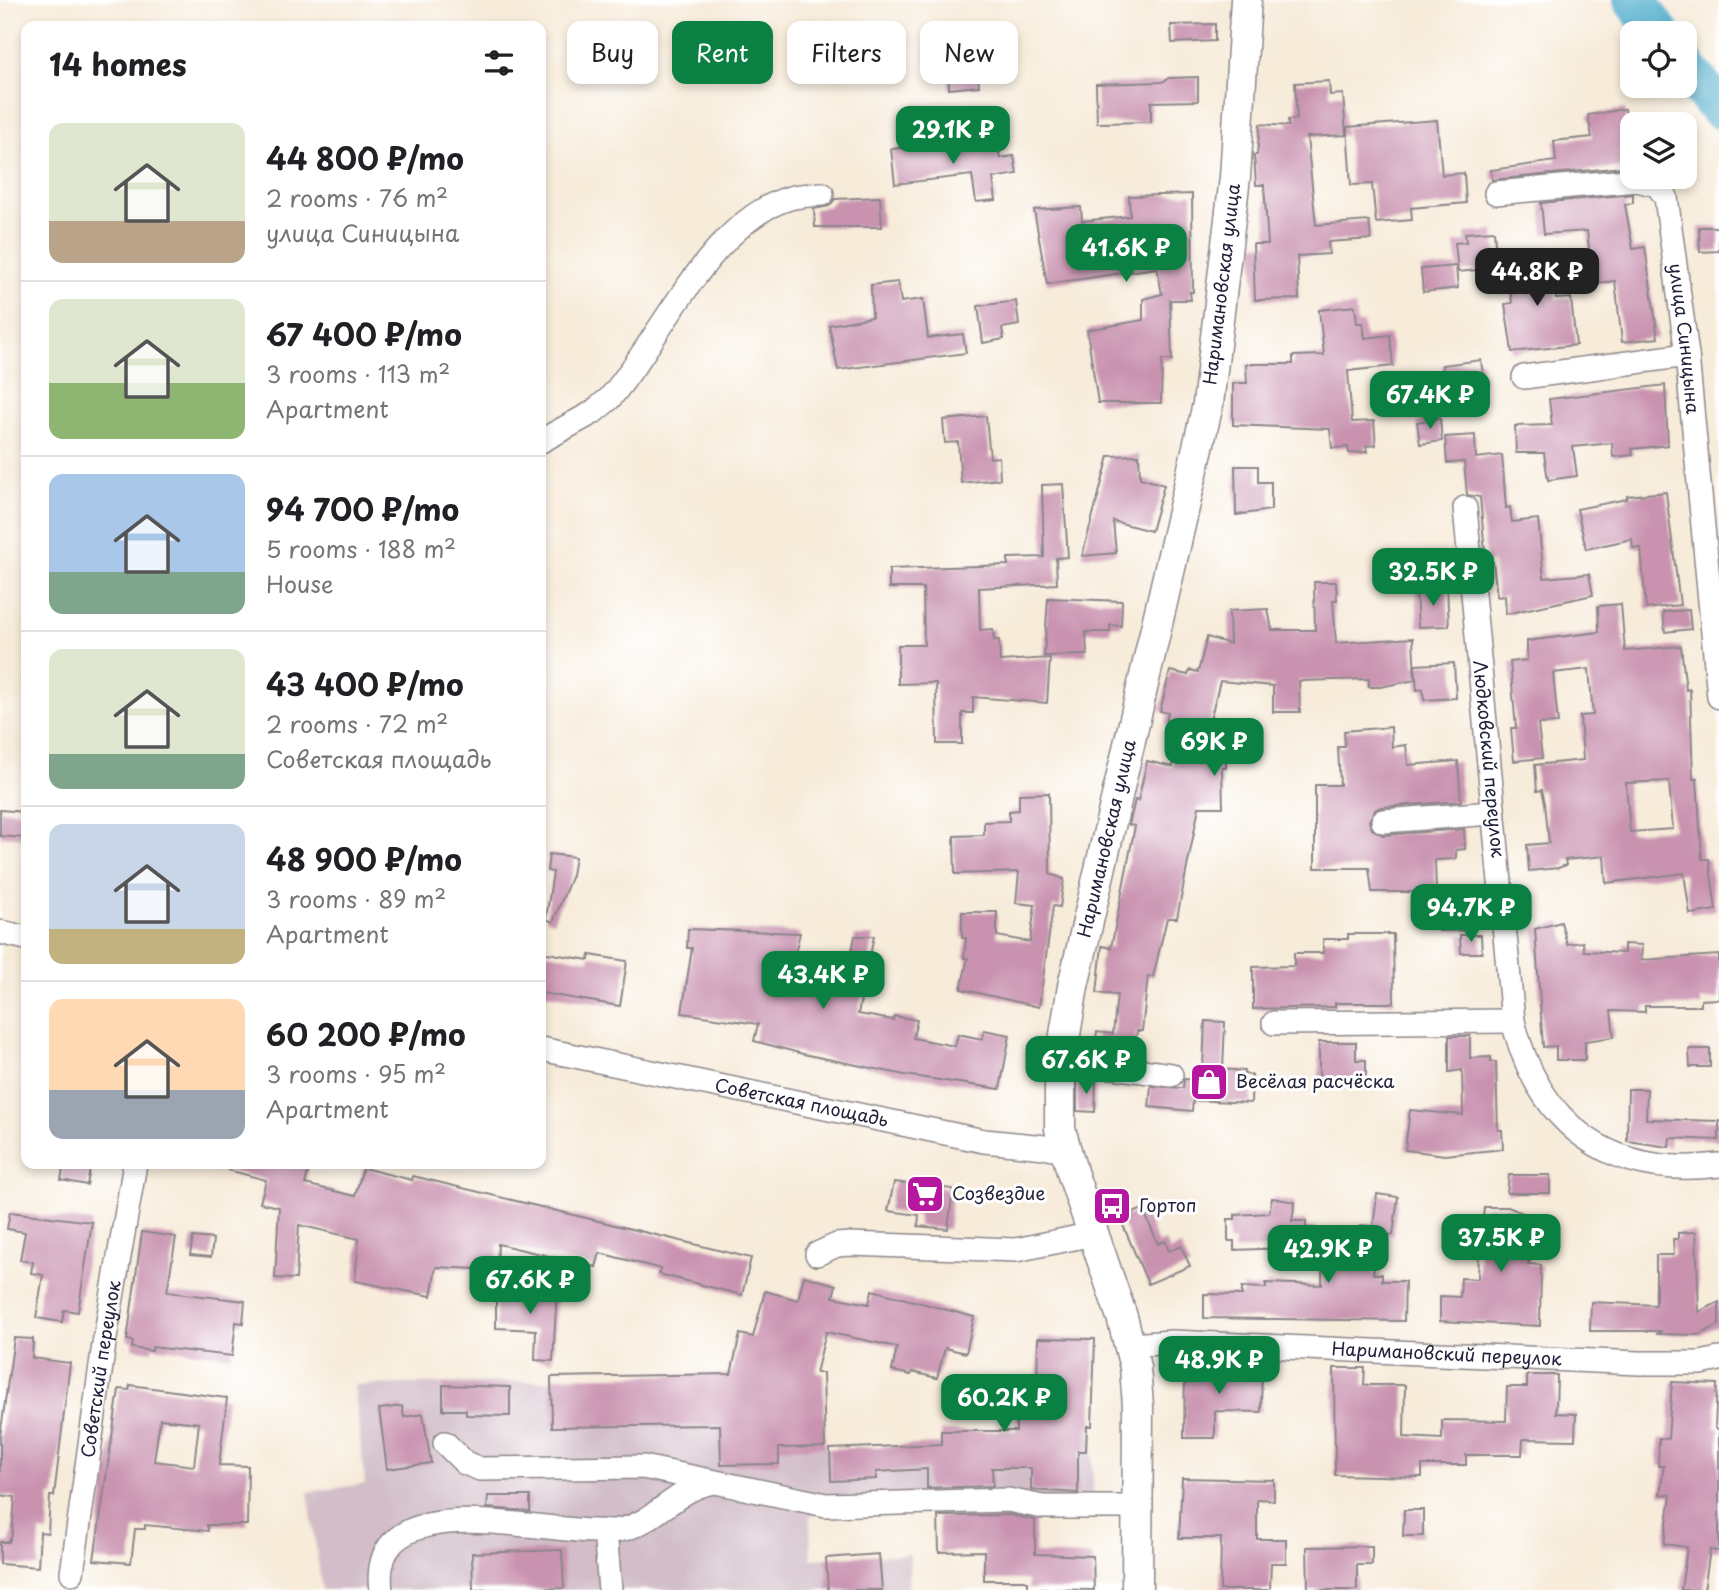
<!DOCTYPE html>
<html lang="en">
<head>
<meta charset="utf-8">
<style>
	:root { --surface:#fff; --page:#f2f2f2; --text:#202124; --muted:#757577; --line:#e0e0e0; --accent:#0b8043 }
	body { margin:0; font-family:"Playpen Sans",sans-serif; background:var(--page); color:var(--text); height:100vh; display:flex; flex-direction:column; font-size:26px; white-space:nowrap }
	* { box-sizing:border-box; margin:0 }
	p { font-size:23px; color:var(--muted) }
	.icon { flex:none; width:38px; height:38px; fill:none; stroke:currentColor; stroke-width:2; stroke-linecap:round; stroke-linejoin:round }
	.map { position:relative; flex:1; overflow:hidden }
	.sheet { position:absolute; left:21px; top:21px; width:525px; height:1148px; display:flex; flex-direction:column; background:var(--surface); border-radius:14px; box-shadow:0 4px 10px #0003 }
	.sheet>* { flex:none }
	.top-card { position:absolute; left:567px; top:21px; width:665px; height:63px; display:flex; gap:14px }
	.tools { position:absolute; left:1620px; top:21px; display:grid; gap:14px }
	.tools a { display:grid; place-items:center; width:77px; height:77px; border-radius:14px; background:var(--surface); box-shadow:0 4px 10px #0003; font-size:35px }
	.price { position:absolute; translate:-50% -60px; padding:0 16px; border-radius:14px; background:var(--accent); color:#fff; font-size:23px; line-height:46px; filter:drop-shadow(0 2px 4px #0008) }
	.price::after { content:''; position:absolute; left:50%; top:42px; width:21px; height:16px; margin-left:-10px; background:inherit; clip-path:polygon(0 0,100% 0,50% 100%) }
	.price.active { background:#222; color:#fff }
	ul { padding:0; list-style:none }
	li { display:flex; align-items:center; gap:21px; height:175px; padding:0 28px }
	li+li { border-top:2px solid var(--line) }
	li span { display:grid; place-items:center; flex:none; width:196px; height:140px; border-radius:14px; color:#555 }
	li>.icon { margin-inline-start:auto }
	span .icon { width:84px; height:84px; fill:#fffc; stroke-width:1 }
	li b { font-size:30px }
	h2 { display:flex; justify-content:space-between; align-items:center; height:84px; padding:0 28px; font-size:30px }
	.chip { padding:0 24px; border-radius:14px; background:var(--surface); box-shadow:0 4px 10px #0003; font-size:24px; line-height:63px }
	.chip.active { background:var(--accent); color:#fff }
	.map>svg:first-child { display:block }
	.industrial { fill:#d2bdc8 }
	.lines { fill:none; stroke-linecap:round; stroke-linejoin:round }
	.river { stroke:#4cabcb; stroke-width:42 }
	.building { fill:#c993b0; fill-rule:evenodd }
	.minor-casing { stroke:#8c868a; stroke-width:26 }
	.major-casing { stroke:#8c868a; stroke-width:33 }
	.minor { stroke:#fff; stroke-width:23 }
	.major { stroke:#fff; stroke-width:30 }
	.labels { text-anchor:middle; stroke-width:6; stroke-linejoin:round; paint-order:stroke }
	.street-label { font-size:18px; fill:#22223b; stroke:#fff }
	.poi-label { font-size:18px; fill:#22223b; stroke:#fff; text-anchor:start }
</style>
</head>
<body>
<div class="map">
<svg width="1719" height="1590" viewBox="0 0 1719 1590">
	<rect width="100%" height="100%" fill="#fff"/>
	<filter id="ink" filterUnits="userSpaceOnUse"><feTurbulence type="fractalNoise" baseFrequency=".0143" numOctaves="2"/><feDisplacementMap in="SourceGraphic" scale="14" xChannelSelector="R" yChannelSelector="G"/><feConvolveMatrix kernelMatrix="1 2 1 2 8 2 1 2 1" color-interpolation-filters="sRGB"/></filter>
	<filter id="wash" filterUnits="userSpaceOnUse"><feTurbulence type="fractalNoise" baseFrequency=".00686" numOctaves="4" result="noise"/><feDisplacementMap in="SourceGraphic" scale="28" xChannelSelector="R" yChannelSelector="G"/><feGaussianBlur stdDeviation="1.57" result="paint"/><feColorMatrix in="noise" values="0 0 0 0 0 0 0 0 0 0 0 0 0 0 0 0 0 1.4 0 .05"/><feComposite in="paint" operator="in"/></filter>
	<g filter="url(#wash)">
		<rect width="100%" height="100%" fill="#f7ebd9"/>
		<path class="industrial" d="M823,1373L825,1447L830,1449L941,1444V1431H1003V1434L1031,1427H1092L1093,1515L1014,1507L810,1515L811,1559L910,1554L908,1590H322L308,1492L365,1484L354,1385L551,1381L552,1377Z"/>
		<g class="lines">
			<path class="river" d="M1634,0L1659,33
				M1685,67L1719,108"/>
		</g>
		<g id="blocks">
			<path class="building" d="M1215,24V41L1172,43L1171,25Z
				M977,67L979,86L949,89L948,69Z
				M1198,77V101L1151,102V122L1097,123L1096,84L1162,82L1169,78Z
				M1329,81L1330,95L1343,94L1346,135L1307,137L1316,225L1369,221L1371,239L1328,242L1329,254L1297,256L1299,299L1255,300L1253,244H1268L1264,185H1256L1254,155H1257L1260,124L1289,126L1288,120L1297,119L1295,83Z
				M1625,109L1633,166L1492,180L1491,170L1556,161L1554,141L1592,137L1588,115Z
				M1437,120L1442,175L1464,173L1466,203L1411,208L1412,220L1376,223L1372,184L1351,185L1347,127Z
				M954,142L955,152L998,146L1000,158L1014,156L1017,174L993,178L996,200L976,202L972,175L895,184L891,149Z
				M1192,194L1193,292H1190L1191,300H1170L1172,360H1162L1161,403H1098L1087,330L1143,320V299L1162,294L1157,268L1047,284L1034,210L1081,207L1082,221L1130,216L1129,196Z
				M1633,194V203L1625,205L1633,249L1645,247L1658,338L1622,342L1615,281L1593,284L1587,231L1544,234L1541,203Z
				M880,197L882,227H815L814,209L829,206L835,199Z
				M1699,227H1719V251L1700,252Z
				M1494,231L1497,268L1458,272L1455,243L1466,242L1465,233Z
				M1551,256L1556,299L1571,298L1576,345L1512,352L1505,304L1512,303L1507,261Z
				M1456,266L1458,288L1423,292L1421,269Z
				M898,282L901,302L923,299L928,338L963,334L966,353L838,370L829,325L872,317L871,285Z
				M1016,301L1019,325L1002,328L1004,339L983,343L978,306Z
				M1355,306L1357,323H1363L1365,338L1390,335L1393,366L1348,371L1352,422L1374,421L1376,445L1366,446L1367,452L1349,453L1348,447L1332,448L1330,429L1233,425V383H1247L1246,364H1293V356L1324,355L1319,310Z
				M1481,360L1484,381L1445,386L1442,365Z
				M1665,385L1668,445L1632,449L1633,455L1613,457L1612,443L1573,447L1577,476L1548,480L1544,453H1516L1515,426L1552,425L1549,399Z
				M986,416L990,458L999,457L1000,479L961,483L958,442L945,443L943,420Z
				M1440,418L1442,441L1420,444L1417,422Z
				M1475,435L1476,458L1502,455L1506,508L1510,507L1512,522L1538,519L1544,578L1589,574L1593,595L1506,614L1505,596L1497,597L1493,562L1486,563L1480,497L1467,495L1464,462L1447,463L1445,437Z
				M1139,455L1140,478L1164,485L1151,531L1113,521L1116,553L1082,556L1109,456Z
				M1235,466H1258V482H1271V510L1236,515Z
				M1063,484L1068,557L1056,558L1057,584L979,588L980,630L993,629L994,640H999L1000,661L1050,658L1047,703L973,697V713H962V744H937L936,683L898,684V645H924L923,588H889V569L1008,565V558L1044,557L1042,485Z
				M1666,492L1680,605L1646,609L1641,548H1633L1632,539L1586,549L1577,509L1627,499V496Z
				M1314,582H1336L1337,600H1333L1336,643L1413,638L1415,680L1380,687H1369V679L1299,681L1300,712H1273V686L1220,681L1203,748H1226V767H1222L1223,807H1199L1177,918H1167L1153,977L1148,976L1142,1031H1137L1133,1056L1093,1052L1097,1032L1113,1034L1117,995L1097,993L1102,946L1111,948L1135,826L1129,825L1135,800L1138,801L1147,761L1173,767V727L1165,725L1168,713L1160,711L1170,671L1188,675L1190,670L1198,672L1207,637L1230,644L1229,611L1268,609L1272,630H1315Z
				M1447,589L1449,626L1418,627L1416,591Z
				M1048,598L1122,601L1121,626L1110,625V632H1086L1087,655L1044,656Z
				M1621,604L1625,651L1681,646L1686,690L1690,689L1693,779H1697L1702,859H1709L1716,910L1690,914L1684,873L1606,883L1604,856L1565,860L1566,865L1558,868L1529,871L1527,845L1549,843L1545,803L1542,790L1537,791L1535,765L1583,760L1580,716L1593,715L1589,669L1553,673L1558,723L1538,724L1542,758L1514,761L1511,728H1516L1510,662L1527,660V641L1599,632L1598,606ZM1669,781L1673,829L1630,832L1626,783Z
				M1689,610L1691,629L1665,632L1663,612Z
				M1454,663L1456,698L1424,700L1423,689L1417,690L1415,665Z
				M1391,727L1392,747L1406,745L1408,765L1458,761L1461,801L1381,807L1375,810L1369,821L1372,829L1383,835L1464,829L1465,849L1456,850V859L1435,860L1436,892H1372L1369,868H1315V785H1340L1338,747H1345L1344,731Z
				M1049,793L1050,874L1064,879L1060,907L1053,906L1039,1007L961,989L968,958H964L966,938H962V912H997V936L1030,942L1035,905L1016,903L1019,872L955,874L954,836L984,835V822L1009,821V811L1019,810V794Z
				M0,810L26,812V838L0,836Z
				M549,854L575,857L572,875L553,922L546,919L553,872L547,871Z
				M1474,898V930L1439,931L1434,899Z
				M1561,922L1567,944L1583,942L1584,951L1624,953V944L1642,945L1641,960L1719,955V999L1701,1000V1006H1645V1012L1611,1011L1614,1037L1585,1041V1060H1556V1046L1543,1047L1535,929Z
				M688,929L800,933L787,986L835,996L836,992L843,994L855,936H874L858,1014L893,1020L894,1016L917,1020L913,1038L955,1046L958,1034L982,1039L984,1030L1010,1035L1000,1089L905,1075L803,1054L754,1041L758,1024L682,1013L692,948H687Z
				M1348,934H1393L1394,1003H1335V1007L1253,1009V967L1294,966V953H1323V939H1348Z
				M1460,935H1481L1482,953H1461Z
				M541,952L589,960L590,955L627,961L620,1006L541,993Z
				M1205,1021L1225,1022L1223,1069L1244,1071V1074L1252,1075L1251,1103L1193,1100L1192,1111L1149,1107L1151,1086L1183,1088L1184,1079L1198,1080L1199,1068H1203Z
				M1449,1036H1470V1058L1491,1057V1062H1496L1498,1130H1502L1503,1149L1445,1155L1405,1150L1410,1110L1463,1115L1462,1070L1449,1072Z
				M1319,1042H1356V1060H1366V1084L1319,1083Z
				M1689,1049H1710V1067H1690Z
				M1077,1080H1096L1095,1112L1077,1111Z
				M1628,1089H1647L1646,1119L1719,1121V1140L1670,1138L1669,1147L1627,1141Z
				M64,1164H91L87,1185L61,1180Z
				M229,1164H310L305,1184L355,1196L363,1168L412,1180L413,1176L751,1258L742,1295L659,1274L661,1269L600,1253L596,1267L498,1244L497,1270L436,1267L431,1296L355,1281L359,1239L299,1225L296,1279L275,1278L279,1207L260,1203L266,1180L228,1170Z
				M1509,1175H1550V1193H1507Z
				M894,1182L953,1189L948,1229L918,1226L919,1215L888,1211Z
				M1377,1194L1398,1197L1393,1235L1378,1234L1373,1274H1382V1281H1405L1404,1321L1204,1318V1294L1242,1295V1287L1266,1288V1283L1322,1285L1323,1241L1357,1245L1360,1225L1373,1226Z
				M1272,1198L1295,1202L1292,1221H1306V1228H1315V1247L1234,1250V1241H1228V1219H1235V1215L1269,1213Z
				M1484,1207H1508L1545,1222L1528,1264L1541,1265L1540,1326L1440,1321V1296L1460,1297L1461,1278L1478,1279L1480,1218H1483Z
				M1143,1209L1158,1244L1165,1241L1169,1251L1181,1246L1190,1266L1148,1284L1120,1218Z
				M10,1212L92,1222L78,1312L64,1310L62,1322L36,1318L43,1275L31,1273L33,1262L20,1260L25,1232L7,1229Z
				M142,1232L176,1237L167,1292L245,1301L243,1323L236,1322L232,1356L152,1347V1351L132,1348L133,1341L127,1340Z
				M1696,1232L1699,1312L1719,1302V1325L1699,1335L1656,1334L1662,1331H1590L1591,1302L1656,1305V1255H1674L1673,1239H1678V1233Z
				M193,1237L213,1239L211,1257L190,1255Z
				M804,1276L836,1285L833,1297L869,1304L872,1290L974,1317L966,1353L945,1348L937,1378L912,1372L911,1375L892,1371L897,1347L826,1332L816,1373H823L825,1447L779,1448V1464L721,1465L720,1425L552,1427L551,1377L731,1374L740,1334L753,1337L765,1291L798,1300Z
				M496,1289L557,1290L553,1361L535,1360L536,1330L496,1328Z
				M14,1338L33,1339L32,1358L70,1363L54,1496H50L48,1533L40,1532L38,1567L0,1564V1542H9L12,1535L15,1497L0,1495V1437Z
				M1038,1338L1095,1339L1092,1426H1087L1086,1451H1078V1493L1031,1490V1468H992L993,1486L927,1488V1469L876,1472V1479L831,1481L830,1449L941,1444V1431H1016V1407H1033L1037,1387Z
				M1239,1363H1262L1261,1412L1215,1411V1438H1184L1185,1368H1239Z
				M1334,1368H1365L1364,1385H1405L1404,1437L1442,1439V1420L1506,1421L1507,1387H1527V1375H1557L1556,1413L1576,1414L1575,1440L1523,1439L1522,1455H1466V1465H1422V1477L1335,1475Z
				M1672,1382L1717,1384L1715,1428L1719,1429V1551L1710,1550L1704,1590H1681L1687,1547L1664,1544L1671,1495L1660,1494L1664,1466H1658L1659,1438L1668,1439Z
				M130,1385L227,1398L219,1465L248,1466L247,1525H207L208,1531L145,1525V1529H135L131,1563L94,1560L119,1389L129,1390ZM160,1419L199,1423L194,1466L154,1461Z
				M443,1385L510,1387V1416L466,1415V1410H443Z
				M402,1406L404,1417L423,1414L431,1463L387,1469L379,1409Z
				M1182,1478L1274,1480V1500L1257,1499V1539H1286V1563H1271L1270,1590H1220L1221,1538H1179Z
				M488,1496H530V1511L487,1508Z
				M1404,1510H1423V1536H1403Z
				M1009,1515L1035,1520V1554L1093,1556L1094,1590L1028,1589V1582L1025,1580H984V1551L939,1552L938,1516Z
				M1372,1546V1565H1357V1590H1308L1307,1547Z
				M562,1550L564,1588L473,1590L472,1553Z
				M879,1554L882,1590H828L826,1558Z"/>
		</g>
	</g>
	<g filter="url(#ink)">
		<use href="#blocks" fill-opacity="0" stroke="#8c868a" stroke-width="2"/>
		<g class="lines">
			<defs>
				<g id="minor">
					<path id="s1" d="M1496,193L1637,180L1657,185L1666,197L1687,355L1719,697"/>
					<path d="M1524,377L1687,355"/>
					<path d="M541,441L592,413L609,399C659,342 711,220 790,198C800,195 812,195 822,194"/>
					<path id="s2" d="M1465,508L1513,1021C1539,1126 1611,1179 1719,1165"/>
					<path d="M1383,821L1493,813"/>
					<path d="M0,932L26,938"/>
					<path d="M1274,1023L1513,1021"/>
					<path id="s3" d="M541,1049L984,1141L1065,1149"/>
					<path d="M1060,1065L1113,1067L1171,1075"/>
					<path d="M817,1254L837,1245L850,1244L1016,1250L1093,1234"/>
					<path id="s4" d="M1130,1345L1172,1342L1639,1363H1701L1719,1359"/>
					<path d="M445,1443L465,1463L480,1469L643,1467L826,1505L1008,1500L1043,1507H1138"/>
					<path d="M605,1531L610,1590"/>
					<path id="s5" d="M72,1573L104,1344L135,1164"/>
					<path d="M381,1590C366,1476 561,1541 619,1530C655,1524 677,1487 714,1482"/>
				</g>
				<g id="major">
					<path id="s6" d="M1137,1590L1138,1406L1135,1367L1122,1317L1073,1175L1060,1129V1065L1073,986L1208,404L1235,177L1246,0"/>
				</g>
			</defs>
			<use href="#minor" class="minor-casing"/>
			<use href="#major" class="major-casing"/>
			<use href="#minor" class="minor"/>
			<use href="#major" class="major"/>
		</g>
	</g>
	<defs>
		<symbol id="shop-square" viewBox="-11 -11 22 22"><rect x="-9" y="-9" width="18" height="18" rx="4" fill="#b5179e" stroke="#fff"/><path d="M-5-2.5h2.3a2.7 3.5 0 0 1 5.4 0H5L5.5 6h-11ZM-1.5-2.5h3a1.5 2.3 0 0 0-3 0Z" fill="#fff"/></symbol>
		<symbol id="supermarket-square" viewBox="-11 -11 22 22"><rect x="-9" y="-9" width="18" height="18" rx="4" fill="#b5179e" stroke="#fff"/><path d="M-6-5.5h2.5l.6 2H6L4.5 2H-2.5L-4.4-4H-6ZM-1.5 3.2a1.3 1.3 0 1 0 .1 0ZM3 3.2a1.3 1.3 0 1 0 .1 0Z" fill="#fff"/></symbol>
		<symbol id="bus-square" viewBox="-11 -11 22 22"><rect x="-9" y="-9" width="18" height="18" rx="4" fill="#b5179e" stroke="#fff"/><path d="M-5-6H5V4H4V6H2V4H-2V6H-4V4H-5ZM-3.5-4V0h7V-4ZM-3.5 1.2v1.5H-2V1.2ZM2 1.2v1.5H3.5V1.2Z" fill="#fff"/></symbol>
	</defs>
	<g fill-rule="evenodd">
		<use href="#shop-square" x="1187" y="1060" width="44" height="44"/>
		<use href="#supermarket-square" x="903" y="1172" width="44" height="44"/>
		<use href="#bus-square" x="1090" y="1184" width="44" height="44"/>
	</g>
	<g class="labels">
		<g class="street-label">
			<text dy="6" stroke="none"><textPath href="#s6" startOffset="1335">Наримановская улица</textPath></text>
			<text dy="6" stroke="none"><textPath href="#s1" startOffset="320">улица Синицына</textPath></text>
			<text dy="6" stroke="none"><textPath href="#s2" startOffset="252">Людковский переулок</textPath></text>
			<text dy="6" stroke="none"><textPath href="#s6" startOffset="768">Наримановская улица</textPath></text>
			<text dy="6" stroke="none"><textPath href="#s3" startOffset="266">Советская площадь</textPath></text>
			<text dy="6" stroke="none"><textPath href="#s4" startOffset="317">Наримановский переулок</textPath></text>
			<text dy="6" stroke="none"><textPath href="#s5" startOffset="206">Советский переулок</textPath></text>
		</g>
		<g class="poi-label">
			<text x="1236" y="1088">Весёлая расчёска</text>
			<text x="952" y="1200">Созвездие</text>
			<text x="1139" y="1212">Гортоп</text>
		</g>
	</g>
</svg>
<div class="tools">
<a><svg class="icon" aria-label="locate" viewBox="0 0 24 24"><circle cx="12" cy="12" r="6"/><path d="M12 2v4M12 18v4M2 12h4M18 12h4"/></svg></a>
<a><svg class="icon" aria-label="layers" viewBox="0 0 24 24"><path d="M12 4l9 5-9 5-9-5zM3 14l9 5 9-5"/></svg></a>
</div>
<b class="price" style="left:953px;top:166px">29.1K ₽</b>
<b class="price" style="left:1126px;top:284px">41.6K ₽</b>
<b class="price active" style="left:1537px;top:308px">44.8K ₽</b>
<b class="price" style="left:1430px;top:431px">67.4K ₽</b>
<b class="price" style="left:1433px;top:608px">32.5K ₽</b>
<b class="price" style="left:1214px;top:778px">69K ₽</b>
<b class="price" style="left:1471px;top:944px">94.7K ₽</b>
<b class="price" style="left:823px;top:1011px">43.4K ₽</b>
<b class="price" style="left:1086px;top:1096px">67.6K ₽</b>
<b class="price" style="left:1501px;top:1274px">37.5K ₽</b>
<b class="price" style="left:1328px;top:1285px">42.9K ₽</b>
<b class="price" style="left:530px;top:1316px">67.6K ₽</b>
<b class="price" style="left:1219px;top:1396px">48.9K ₽</b>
<b class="price" style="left:1004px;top:1434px">60.2K ₽</b>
<div class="top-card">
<a class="chip">Buy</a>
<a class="chip active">Rent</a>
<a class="chip">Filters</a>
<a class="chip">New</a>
</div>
<section class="sheet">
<h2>14 homes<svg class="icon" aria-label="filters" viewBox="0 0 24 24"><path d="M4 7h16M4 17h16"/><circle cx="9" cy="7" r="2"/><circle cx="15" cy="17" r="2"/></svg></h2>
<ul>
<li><span style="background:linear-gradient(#dfe7d0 70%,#b9a48a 0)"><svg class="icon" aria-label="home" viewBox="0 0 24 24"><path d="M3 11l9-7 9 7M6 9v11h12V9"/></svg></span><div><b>44 800 ₽/mo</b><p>2 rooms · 76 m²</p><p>улица Синицына</p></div></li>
<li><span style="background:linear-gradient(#dfe7d0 60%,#8fb573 0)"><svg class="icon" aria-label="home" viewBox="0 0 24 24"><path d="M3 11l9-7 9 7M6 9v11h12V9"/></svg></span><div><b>67 400 ₽/mo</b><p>3 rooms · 113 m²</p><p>Apartment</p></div></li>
<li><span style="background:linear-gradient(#a9c7e8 70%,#7fa58c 0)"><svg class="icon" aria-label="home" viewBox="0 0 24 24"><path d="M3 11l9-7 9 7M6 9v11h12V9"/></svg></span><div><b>94 700 ₽/mo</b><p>5 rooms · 188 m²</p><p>House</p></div></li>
<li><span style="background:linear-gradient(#dfe7d0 75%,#7fa58c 0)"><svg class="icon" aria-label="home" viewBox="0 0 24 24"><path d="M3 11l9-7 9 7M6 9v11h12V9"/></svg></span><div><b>43 400 ₽/mo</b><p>2 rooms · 72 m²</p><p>Советская площадь</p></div></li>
<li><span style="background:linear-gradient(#c9d6e8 75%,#c2b280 0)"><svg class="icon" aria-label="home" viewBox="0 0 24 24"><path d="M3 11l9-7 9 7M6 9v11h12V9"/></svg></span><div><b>48 900 ₽/mo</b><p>3 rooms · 89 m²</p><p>Apartment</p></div></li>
<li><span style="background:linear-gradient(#ffd9b3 65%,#9aa5b1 0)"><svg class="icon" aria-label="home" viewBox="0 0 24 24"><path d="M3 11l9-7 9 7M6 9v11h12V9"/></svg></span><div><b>60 200 ₽/mo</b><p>3 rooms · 95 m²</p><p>Apartment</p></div></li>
</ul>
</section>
</div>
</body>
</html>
